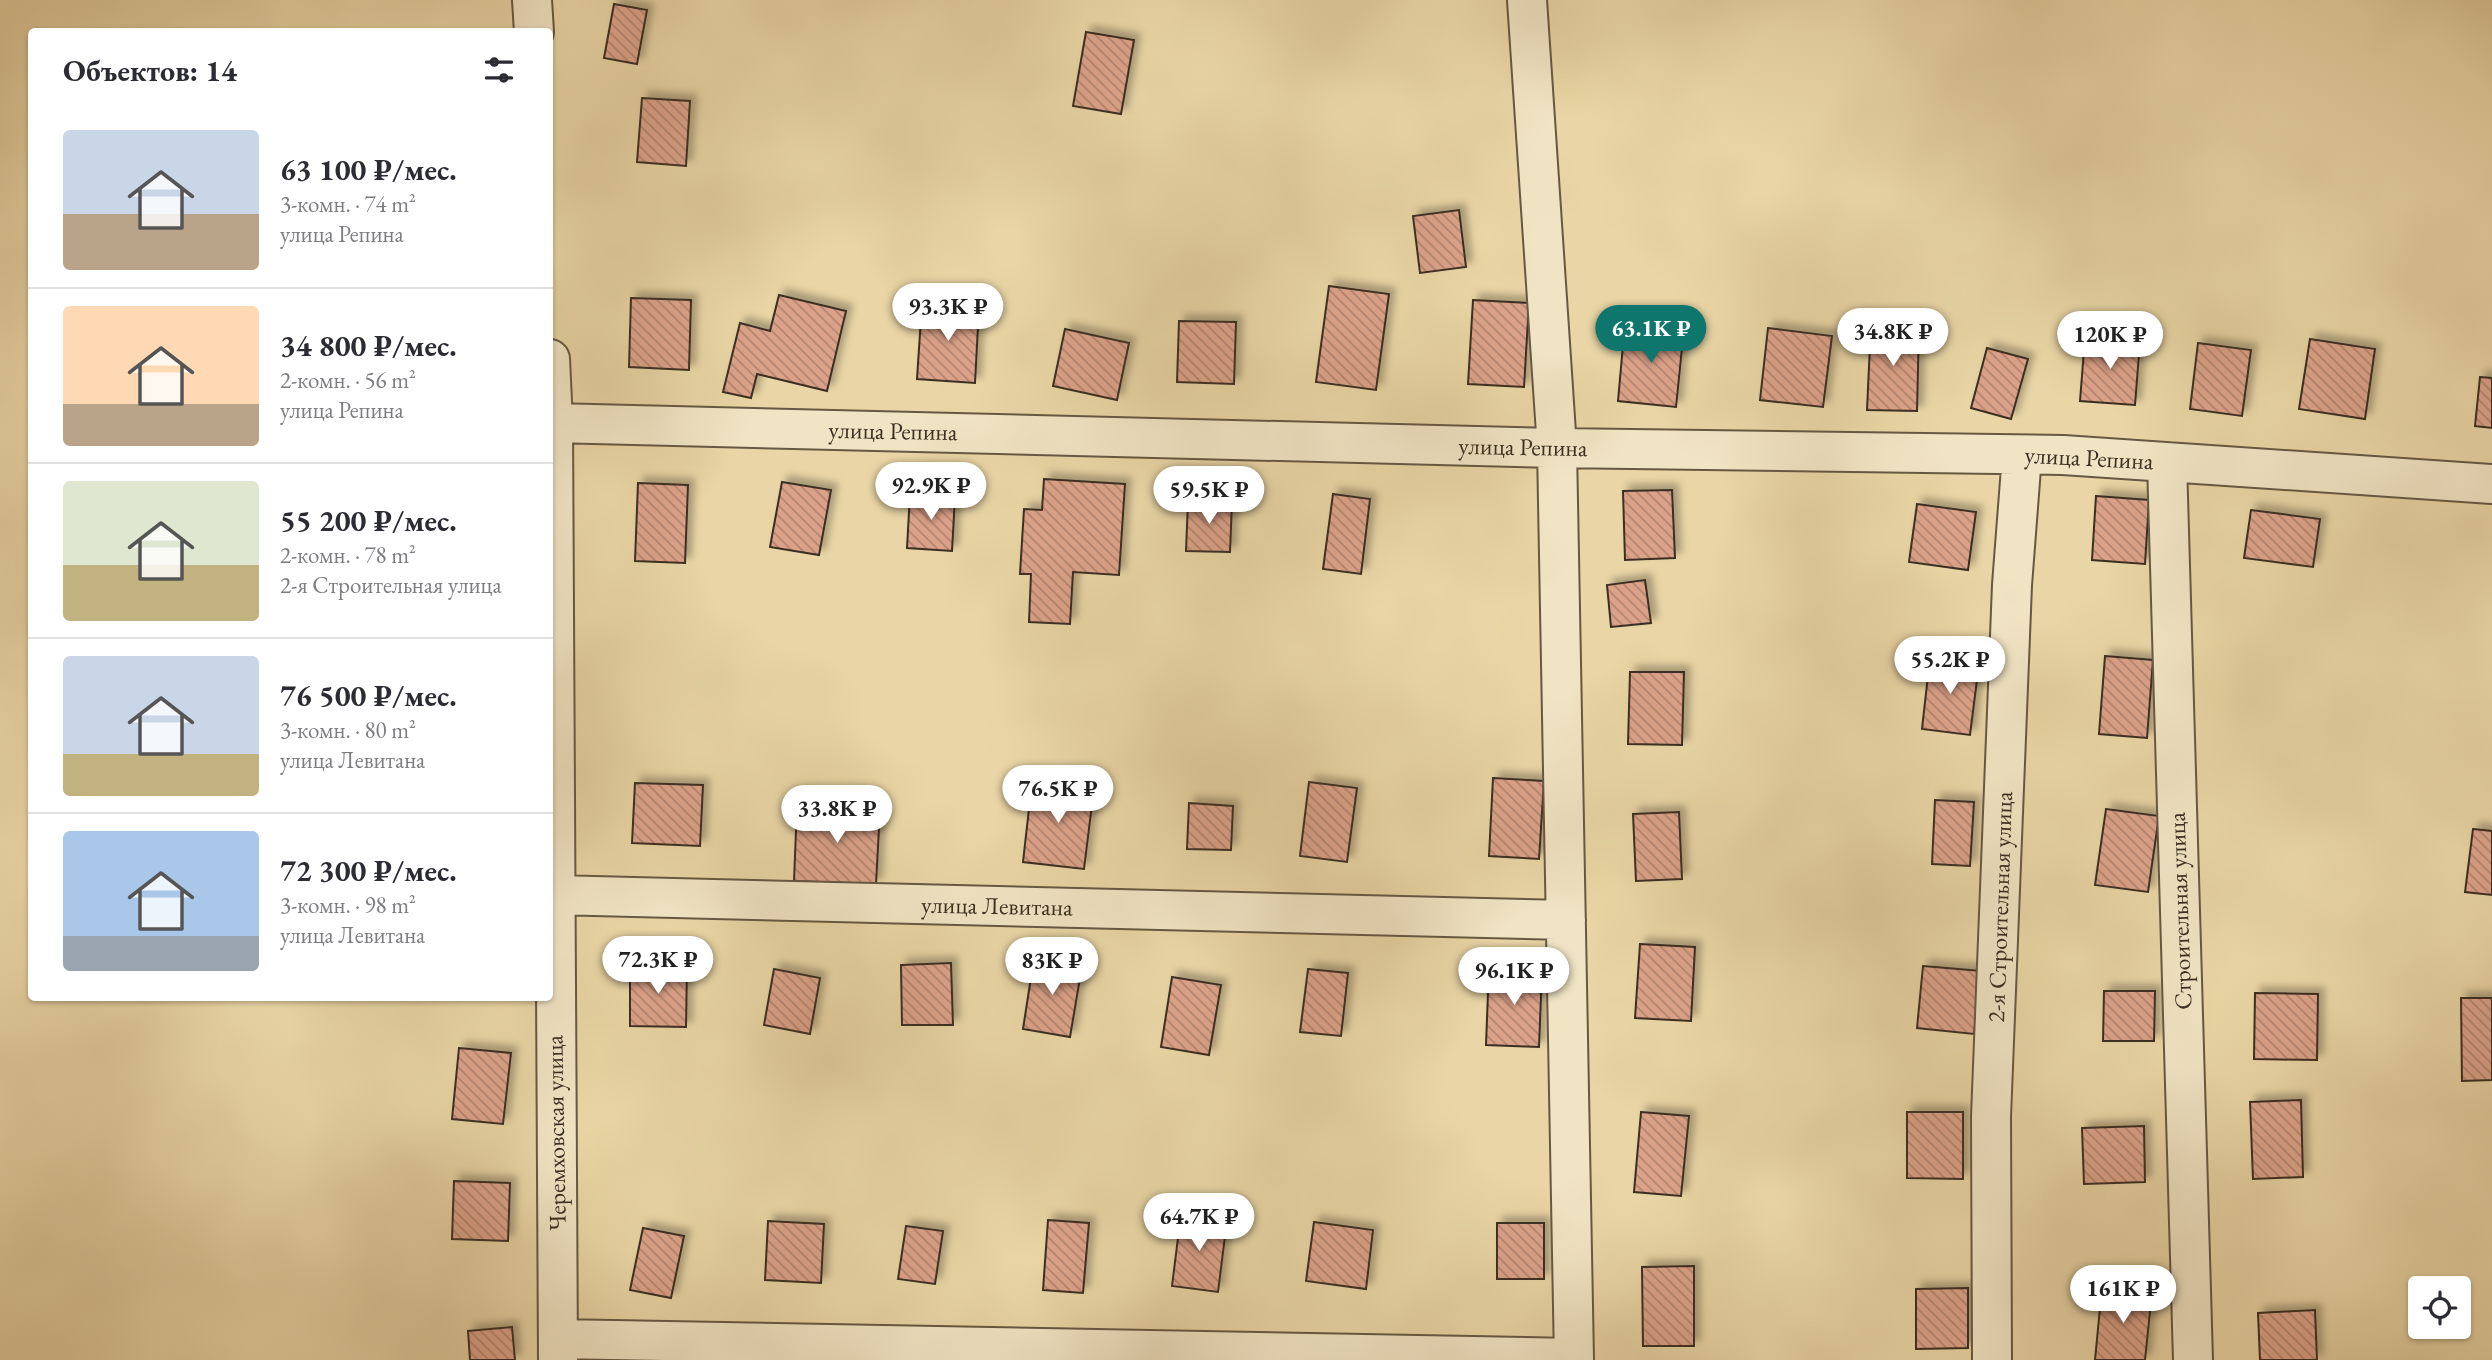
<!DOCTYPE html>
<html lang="ru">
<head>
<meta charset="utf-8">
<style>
	:root { --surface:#fff; --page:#f7f7f7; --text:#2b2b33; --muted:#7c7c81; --line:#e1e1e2; --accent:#0f766e }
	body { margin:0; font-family:"EB Garamond",serif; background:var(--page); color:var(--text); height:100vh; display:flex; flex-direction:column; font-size:26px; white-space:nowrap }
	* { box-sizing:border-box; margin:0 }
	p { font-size:23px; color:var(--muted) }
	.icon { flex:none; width:38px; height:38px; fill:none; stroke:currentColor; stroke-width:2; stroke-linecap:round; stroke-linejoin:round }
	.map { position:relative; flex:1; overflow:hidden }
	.panel { position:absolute; left:28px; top:28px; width:525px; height:973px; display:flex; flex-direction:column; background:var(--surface); border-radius:7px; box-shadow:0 2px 5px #0004 }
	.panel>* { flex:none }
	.tools { position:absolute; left:2408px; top:1276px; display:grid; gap:14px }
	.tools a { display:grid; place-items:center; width:63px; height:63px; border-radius:7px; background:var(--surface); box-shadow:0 2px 5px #0004; font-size:35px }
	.price { position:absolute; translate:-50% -60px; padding:0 16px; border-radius:24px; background:#fff; color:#222; font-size:23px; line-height:46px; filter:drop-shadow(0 2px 4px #0008) }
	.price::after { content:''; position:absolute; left:50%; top:42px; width:21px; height:16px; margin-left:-10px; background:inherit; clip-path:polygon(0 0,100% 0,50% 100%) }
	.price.active { background:var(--accent); color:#fff }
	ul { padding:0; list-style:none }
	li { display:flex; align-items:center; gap:21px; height:175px; padding:0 35px }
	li+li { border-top:2px solid var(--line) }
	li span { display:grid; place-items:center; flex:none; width:196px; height:140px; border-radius:7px; color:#555 }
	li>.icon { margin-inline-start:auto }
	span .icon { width:84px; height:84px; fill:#fffc; stroke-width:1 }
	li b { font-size:30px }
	h2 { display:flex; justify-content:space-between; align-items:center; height:84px; padding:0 35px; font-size:30px }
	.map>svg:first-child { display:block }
	.building { fill:url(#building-back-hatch); stroke:#3a2f22; stroke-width:2; filter:url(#shadow) }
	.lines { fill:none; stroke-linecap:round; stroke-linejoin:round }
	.street-casing { stroke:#665843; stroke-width:42 }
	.street { stroke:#f1e4c4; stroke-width:38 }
	.labels { text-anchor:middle; stroke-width:5; stroke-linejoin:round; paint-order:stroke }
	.street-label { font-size:24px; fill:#3a2f22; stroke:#f1e4c4 }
</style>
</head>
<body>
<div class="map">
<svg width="2492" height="1360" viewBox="0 0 2492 1360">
	<defs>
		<pattern id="building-back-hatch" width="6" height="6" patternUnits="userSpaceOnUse" patternTransform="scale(1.75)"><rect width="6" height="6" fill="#dca289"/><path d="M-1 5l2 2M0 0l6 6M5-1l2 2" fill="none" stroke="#b38470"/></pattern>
		<filter id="shadow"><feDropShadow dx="6" dy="-6" stdDeviation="3.5" flood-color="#0004"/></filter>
	</defs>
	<rect width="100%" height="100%" fill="#e9d5a5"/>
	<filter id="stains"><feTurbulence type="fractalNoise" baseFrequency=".00286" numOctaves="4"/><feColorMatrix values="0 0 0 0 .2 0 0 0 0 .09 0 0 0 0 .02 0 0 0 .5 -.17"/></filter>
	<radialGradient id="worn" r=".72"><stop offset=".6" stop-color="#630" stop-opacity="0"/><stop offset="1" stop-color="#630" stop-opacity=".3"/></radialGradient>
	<path class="building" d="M614,4L647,10L637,64L604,58Z
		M1086,32L1134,40L1121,114L1073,106Z
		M642,98L690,101L686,166L637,162Z
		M1459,210L1466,267L1420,273L1413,216Z
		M1329,286L1389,294L1376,390L1316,382Z
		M779,295L846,311L827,391L757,374L751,398L723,392L740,323L770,331Z
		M631,298L691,300L689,370L629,367Z
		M1473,300L1529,303L1524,387L1468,384Z
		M922,303L979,307L975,383L917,379Z
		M1179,321L1236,322L1234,384L1177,382Z
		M1625,323L1684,328L1676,407L1618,401Z
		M1871,324L1919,326L1917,411L1867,410Z
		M1768,328L1832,336L1823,407L1760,400Z
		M1065,329L1129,343L1117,400L1053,386Z
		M2085,337L2140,341L2135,405L2080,401Z
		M2310,339L2375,349L2365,419L2299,409Z
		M2198,343L2251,350L2242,416L2190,409Z
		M1987,348L2028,359L2011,419L1971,408Z
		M2480,377L2492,378V428L2475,426Z
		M1044,479L1125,484L1119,575L1073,572L1070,624L1029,622L1031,574H1020L1024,509L1042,510Z
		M782,482L831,490L819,555L770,547Z
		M638,483L688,485L685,563L635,561Z
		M1672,490L1675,558L1625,560L1623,491Z
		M910,494L955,497L952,551L907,548Z
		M1333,494L1370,499L1361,574L1323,569Z
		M2096,496L2149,500L2145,564L2092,560Z
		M1188,501L1232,502L1230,552L1186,551Z
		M1917,504L1976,512L1968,570L1909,562Z
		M2251,510L2320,519L2313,567L2244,558Z
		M1645,580L1651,623L1611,627L1607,585Z
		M2105,656L2153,660L2147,738L2099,734Z
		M1930,658L1979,664L1970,735L1922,729Z
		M1630,672H1684L1682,745L1628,744Z
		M1493,778L1544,781L1539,859L1489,856Z
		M1032,782L1094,788L1084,869L1023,862Z
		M1309,782L1357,788L1347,862L1300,856Z
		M635,783L703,785L700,846L632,843Z
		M1935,800L1974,802L1970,866L1932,864Z
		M1189,803L1233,806L1231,850L1187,849Z
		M797,805L880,809L876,884L794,881Z
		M2106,809L2159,816L2148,892L2095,885Z
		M1679,812L1682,879L1636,881L1633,814Z
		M2473,829L2492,831V895L2465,892Z
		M1640,944L1695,947L1691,1021L1635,1018Z
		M1034,958L1082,966L1070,1037L1023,1029Z
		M951,963L953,1025H902L901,965Z
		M630,966H687L686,1027L630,1026Z
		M1923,966L1981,971L1974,1034L1917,1028Z
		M1489,967L1542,970L1539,1047L1486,1045Z
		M774,969L820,978L810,1034L764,1025Z
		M1308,969L1348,973L1341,1036L1300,1032Z
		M1172,977L1221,985L1209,1055L1161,1047Z
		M2104,991H2155L2154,1041H2103Z
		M2255,993L2318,994L2317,1060L2254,1059Z
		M2461,998H2492V1080L2462,1081Z
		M459,1048L511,1053L503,1124L452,1119Z
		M2301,1100L2303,1177L2253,1179L2250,1102Z
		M1641,1112L1689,1116L1681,1196L1634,1192Z
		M1907,1112H1963V1179L1907,1178Z
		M2144,1126L2145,1182L2084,1184L2082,1128Z
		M454,1181L510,1183L508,1241L452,1239Z
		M1181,1214L1227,1220L1218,1292L1172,1286Z
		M1048,1220L1089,1223L1083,1293L1043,1290Z
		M768,1221L824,1224L821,1283L765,1280Z
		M1314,1222L1373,1230L1366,1289L1306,1281Z
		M1497,1223H1544V1279H1497Z
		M906,1226L943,1231L935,1284L898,1279Z
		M643,1228L684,1236L671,1298L630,1290Z
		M1694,1266V1346H1643L1642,1267Z
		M2102,1287L2152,1292L2145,1360H2095Z
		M1968,1288V1348L1916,1349V1289Z
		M2315,1310L2317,1360H2260L2258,1313Z
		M512,1327L515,1360H470L468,1331Z"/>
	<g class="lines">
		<defs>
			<path id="street" d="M532,0L534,32
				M1527,0L1557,448L1574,1360
				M550,359L553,423L558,1360
				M553,423L1557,448L2063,455L2492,484
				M2167,462L2193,1360
				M554,895L1566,920
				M558,1339L1574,1358
				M1992,1360L1991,1117L2012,585L2022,455"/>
		</defs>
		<use href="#street" class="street-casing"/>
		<use href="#street" class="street"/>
	</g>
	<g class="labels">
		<g class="street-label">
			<text transform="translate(893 431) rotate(1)" y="8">улица Репина</text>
			<text transform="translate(1523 447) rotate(1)" y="8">улица Репина</text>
			<text transform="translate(2089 458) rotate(3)" y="8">улица Репина</text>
			<text transform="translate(997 906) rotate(1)" y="8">улица Левитана</text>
			<text transform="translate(2000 907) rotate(-88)" y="8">2-я Строительная улица</text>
			<text transform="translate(2180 911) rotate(-92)" y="8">Строительная улица</text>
			<text transform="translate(556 1133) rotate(-91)" y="8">Черемховская улица</text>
		</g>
	</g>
	<rect width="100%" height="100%" filter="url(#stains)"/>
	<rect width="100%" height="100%" fill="url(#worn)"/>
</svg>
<div class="tools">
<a><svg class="icon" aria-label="locate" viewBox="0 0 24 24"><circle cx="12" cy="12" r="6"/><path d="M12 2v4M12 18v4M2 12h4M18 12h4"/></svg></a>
</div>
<b class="price" style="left:948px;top:343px">93.3K ₽</b>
<b class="price active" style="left:1651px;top:365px">63.1K ₽</b>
<b class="price" style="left:1893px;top:368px">34.8K ₽</b>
<b class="price" style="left:2110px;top:371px">120K ₽</b>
<b class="price" style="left:931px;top:522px">92.9K ₽</b>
<b class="price" style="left:1209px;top:526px">59.5K ₽</b>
<b class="price" style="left:1950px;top:696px">55.2K ₽</b>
<b class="price" style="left:1058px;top:825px">76.5K ₽</b>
<b class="price" style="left:837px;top:845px">33.8K ₽</b>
<b class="price" style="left:658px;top:996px">72.3K ₽</b>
<b class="price" style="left:1052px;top:997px">83K ₽</b>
<b class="price" style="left:1514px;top:1007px">96.1K ₽</b>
<b class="price" style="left:1199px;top:1253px">64.7K ₽</b>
<b class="price" style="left:2123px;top:1325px">161K ₽</b>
<section class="panel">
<h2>Объектов: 14<svg class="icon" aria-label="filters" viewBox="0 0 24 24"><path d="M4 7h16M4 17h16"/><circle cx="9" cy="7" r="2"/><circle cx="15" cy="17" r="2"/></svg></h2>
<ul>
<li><span style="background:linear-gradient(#c9d6e8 60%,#b9a48a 0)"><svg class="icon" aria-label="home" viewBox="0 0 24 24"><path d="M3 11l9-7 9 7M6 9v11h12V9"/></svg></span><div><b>63 100 ₽/мес.</b><p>3-комн. · 74 m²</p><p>улица Репина</p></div></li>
<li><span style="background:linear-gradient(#ffd9b3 70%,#b9a48a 0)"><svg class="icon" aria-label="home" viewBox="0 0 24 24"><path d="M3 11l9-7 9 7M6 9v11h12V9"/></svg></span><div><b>34 800 ₽/мес.</b><p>2-комн. · 56 m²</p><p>улица Репина</p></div></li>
<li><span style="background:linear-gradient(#dfe7d0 60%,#c2b280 0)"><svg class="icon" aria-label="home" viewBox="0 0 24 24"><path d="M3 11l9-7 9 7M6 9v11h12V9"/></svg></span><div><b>55 200 ₽/мес.</b><p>2-комн. · 78 m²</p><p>2-я Строительная улица</p></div></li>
<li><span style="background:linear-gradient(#c9d6e8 70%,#c2b280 0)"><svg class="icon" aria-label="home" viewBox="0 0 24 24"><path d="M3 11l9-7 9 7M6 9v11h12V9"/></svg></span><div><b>76 500 ₽/мес.</b><p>3-комн. · 80 m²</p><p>улица Левитана</p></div></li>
<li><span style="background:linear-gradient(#a9c7e8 75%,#9aa5b1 0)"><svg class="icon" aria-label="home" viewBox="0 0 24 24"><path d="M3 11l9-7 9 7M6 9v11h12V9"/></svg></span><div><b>72 300 ₽/мес.</b><p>3-комн. · 98 m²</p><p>улица Левитана</p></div></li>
</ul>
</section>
</div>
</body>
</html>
